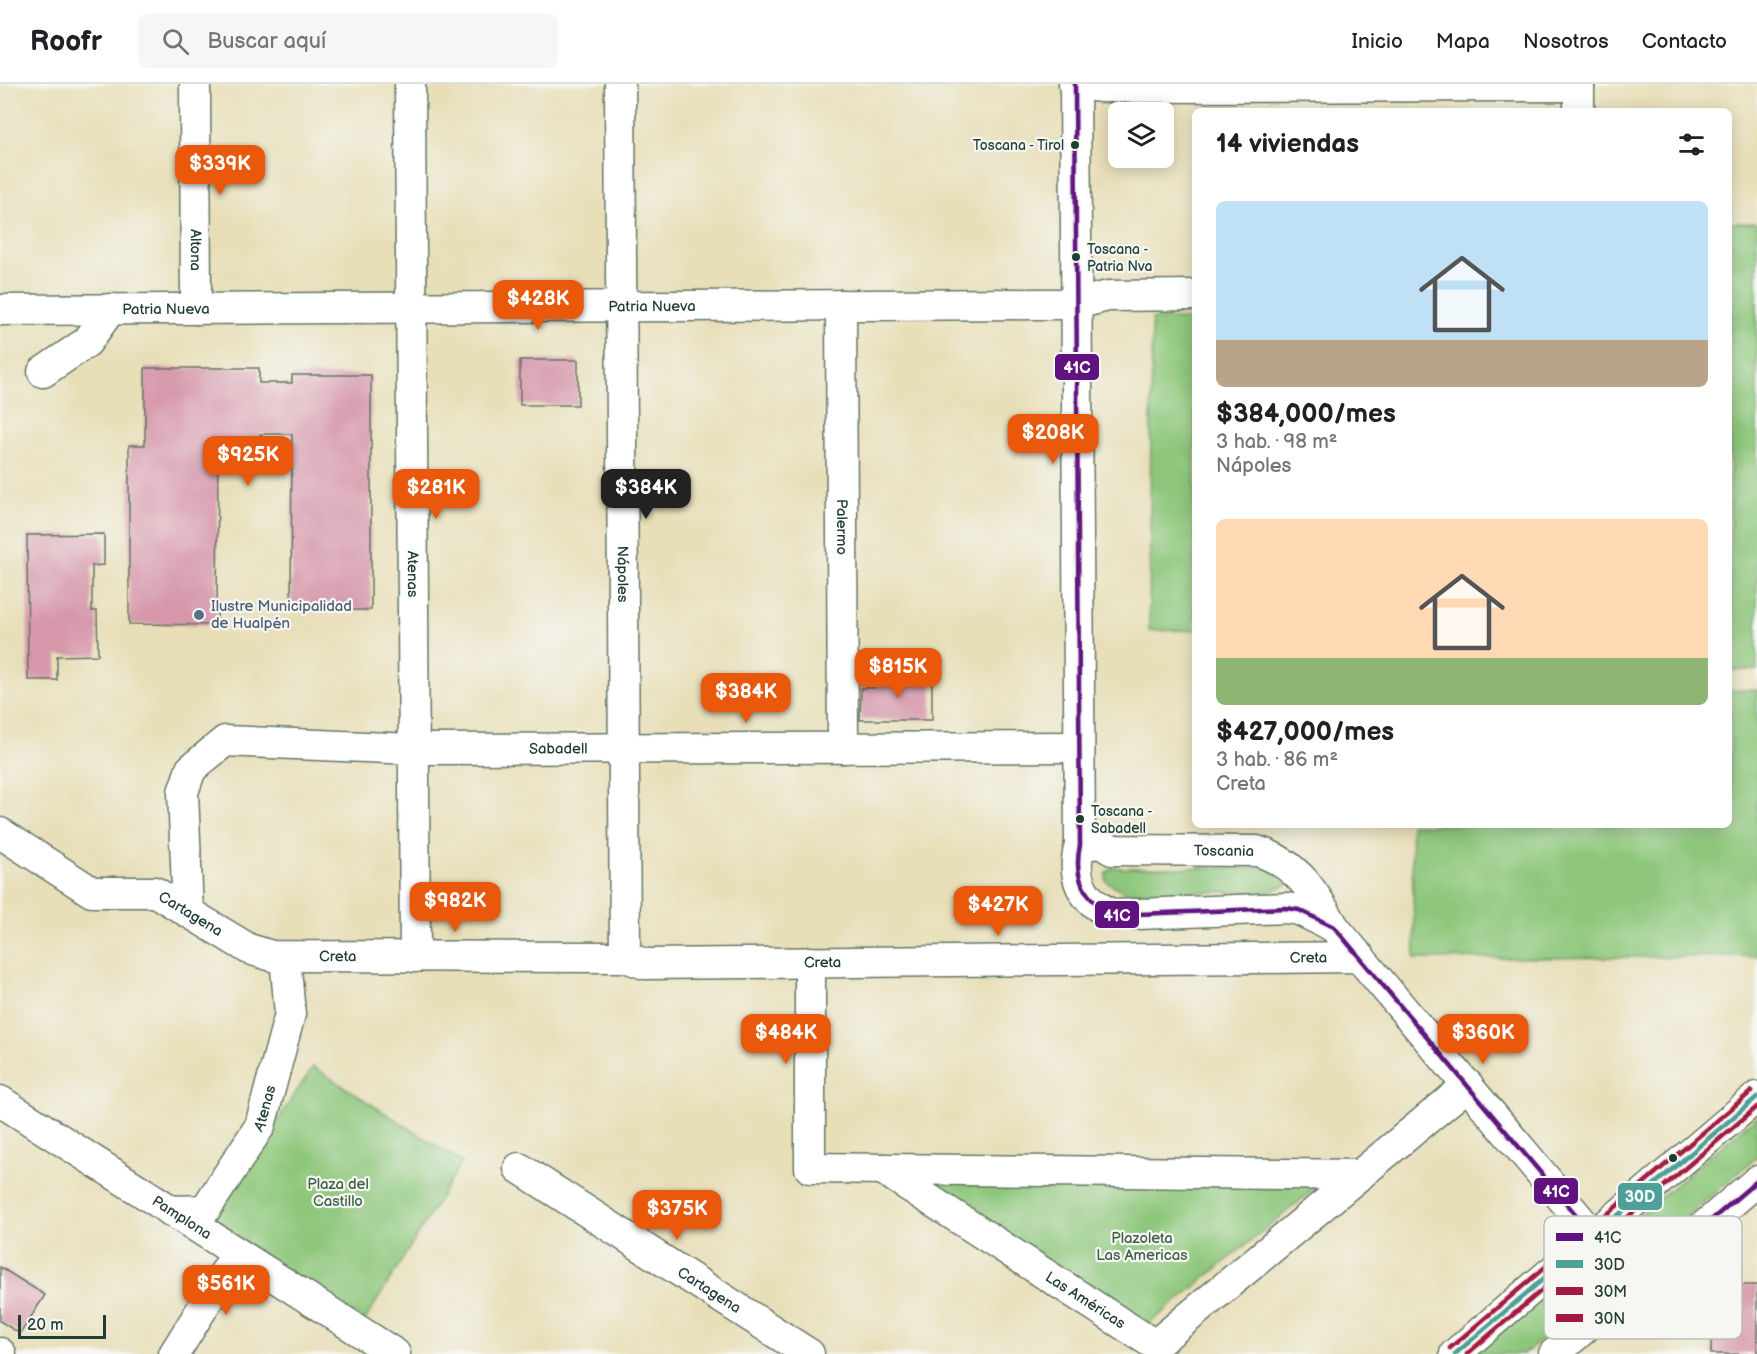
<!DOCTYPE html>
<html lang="es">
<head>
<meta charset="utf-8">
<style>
	:root { --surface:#fff; --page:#f6f6f6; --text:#202124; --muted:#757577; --line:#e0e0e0; --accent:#ea580c }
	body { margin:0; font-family:"Balsamiq Sans",sans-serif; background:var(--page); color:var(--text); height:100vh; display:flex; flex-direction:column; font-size:22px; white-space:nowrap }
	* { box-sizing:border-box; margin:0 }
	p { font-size:20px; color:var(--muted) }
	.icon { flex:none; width:33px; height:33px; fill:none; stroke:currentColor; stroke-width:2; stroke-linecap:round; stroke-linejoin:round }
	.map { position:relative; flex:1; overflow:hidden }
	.side { position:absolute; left:1192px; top:24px; width:540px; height:720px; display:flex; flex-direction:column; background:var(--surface); border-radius:9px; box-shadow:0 3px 15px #0003 }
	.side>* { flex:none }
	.controls { position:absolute; left:1108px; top:18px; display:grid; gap:12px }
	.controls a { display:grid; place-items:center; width:66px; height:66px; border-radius:9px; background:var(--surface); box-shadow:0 3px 15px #0003; font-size:30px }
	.scale { position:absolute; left:18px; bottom:15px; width:88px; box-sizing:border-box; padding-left:6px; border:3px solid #1f3d34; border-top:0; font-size:16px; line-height:21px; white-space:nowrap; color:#1f3d34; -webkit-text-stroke:4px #f6f6f2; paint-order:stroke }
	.price { position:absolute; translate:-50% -51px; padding:0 14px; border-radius:12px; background:var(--accent); color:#fff; font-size:20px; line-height:39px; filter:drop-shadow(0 2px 3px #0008) }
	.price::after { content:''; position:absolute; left:50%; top:36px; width:18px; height:14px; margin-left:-9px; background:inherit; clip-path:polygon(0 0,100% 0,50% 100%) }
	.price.active { background:#222; color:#fff }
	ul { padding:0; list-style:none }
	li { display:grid; align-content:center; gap:12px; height:318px; padding:0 24px }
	li span { display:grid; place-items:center; height:186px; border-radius:9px; color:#555 }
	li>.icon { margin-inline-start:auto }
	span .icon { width:108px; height:108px; fill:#fffc; stroke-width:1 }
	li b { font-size:26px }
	h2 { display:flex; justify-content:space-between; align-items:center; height:72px; padding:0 24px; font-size:26px }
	header { display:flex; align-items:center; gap:36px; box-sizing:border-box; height:84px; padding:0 30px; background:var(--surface); border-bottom:2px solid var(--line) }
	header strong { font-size:28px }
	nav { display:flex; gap:33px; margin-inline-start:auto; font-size:21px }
	.search { width:420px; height:54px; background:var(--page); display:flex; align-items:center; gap:15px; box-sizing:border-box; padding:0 21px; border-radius:9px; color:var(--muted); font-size:22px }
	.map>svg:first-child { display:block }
	.green { fill:#8ec77b; stroke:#568258; stroke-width:1.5 }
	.building { fill:#d697ab }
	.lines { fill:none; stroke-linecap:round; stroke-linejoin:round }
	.minor-casing { stroke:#657663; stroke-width:33 }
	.minor { stroke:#fff; stroke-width:30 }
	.bus-1-casing { stroke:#f6f6f2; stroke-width:9 }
	.bus-2-casing { stroke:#f6f6f2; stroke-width:9 }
	.bus-3-casing { stroke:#f6f6f2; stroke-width:9 }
	.bus-4-casing { stroke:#f6f6f2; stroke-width:9 }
	.bus-1 { stroke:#5f1280; stroke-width:4.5 }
	.bus-2 { stroke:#4ea098; stroke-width:4.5 }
	.bus-3 { stroke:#a31a3f; stroke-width:4.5 }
	.bus-4 { stroke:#a31a3f; stroke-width:4.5 }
	.bus-dot { fill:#1f3d34; stroke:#f6f6f2; stroke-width:2 }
	.service-dot { fill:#5c6f8a; stroke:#f6f6f2; stroke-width:2 }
	.labels { text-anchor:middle; stroke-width:4.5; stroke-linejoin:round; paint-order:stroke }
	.bus-label { font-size:14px; fill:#1f3d34; stroke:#f6f6f2; text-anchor:start }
	.street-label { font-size:15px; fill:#1f3d34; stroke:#f6f6f2 }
	.service-label { font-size:15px; fill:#4e5e75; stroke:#f6f6f2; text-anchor:start }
	.park-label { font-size:15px; fill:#3b6046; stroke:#f6f6f2 }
	.key { fill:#f6f6f2; stroke:#b6beb9; stroke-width:1.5 }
	.key-label { font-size:16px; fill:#1f3d34 }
	.line-badge { stroke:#f6f6f2; stroke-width:2 }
	.badge-label { font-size:16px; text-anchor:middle; font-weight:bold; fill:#fff }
</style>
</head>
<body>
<header>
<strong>Roofr</strong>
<div class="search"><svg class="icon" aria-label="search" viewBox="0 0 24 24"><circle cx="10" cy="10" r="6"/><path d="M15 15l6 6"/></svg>Buscar aquí</div>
<nav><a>Inicio</a><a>Mapa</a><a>Nosotros</a><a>Contacto</a></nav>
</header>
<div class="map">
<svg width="1757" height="1270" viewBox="0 0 1757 1270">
	<rect width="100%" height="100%" fill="#f6f6f2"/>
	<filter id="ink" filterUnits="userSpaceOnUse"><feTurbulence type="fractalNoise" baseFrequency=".0167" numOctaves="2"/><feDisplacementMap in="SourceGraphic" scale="12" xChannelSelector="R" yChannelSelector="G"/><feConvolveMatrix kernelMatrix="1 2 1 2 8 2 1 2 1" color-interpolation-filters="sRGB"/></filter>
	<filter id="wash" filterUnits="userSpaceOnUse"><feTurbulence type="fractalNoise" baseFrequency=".008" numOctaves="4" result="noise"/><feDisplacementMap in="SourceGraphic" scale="24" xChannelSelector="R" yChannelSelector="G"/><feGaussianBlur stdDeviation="1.35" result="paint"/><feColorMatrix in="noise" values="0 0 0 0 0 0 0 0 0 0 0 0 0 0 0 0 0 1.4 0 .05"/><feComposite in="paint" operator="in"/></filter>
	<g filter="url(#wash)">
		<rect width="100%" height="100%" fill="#e8dfb9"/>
		<path class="green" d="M1730,139H1757V586H1730Z
			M1152,235H1195V546L1149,547Z
			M1730,606H1757V872L1415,875L1411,741H1730Z
			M1113,784H1278L1289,800L1269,808H1124L1106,797V789Z
			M313,983L462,1078L364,1238L209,1138Z
			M1757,1032V1073L1524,1270H1474Z
			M1324,1097L1145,1243L932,1099Z"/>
		<g id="blocks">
			<path class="building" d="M520,276H578V321H520Z
				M145,284H259V299H292V291H371V526H291L292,350H260V363H218L217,541L129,540V361H145Z
				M104,450V481L92,482V527H97L98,571L57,572V596H28L27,451Z
				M874,593H932V636H860L861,604H874Z
				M0,1183L45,1211L20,1250L0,1237Z
				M1712,1201H1757V1270H1711Z"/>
		</g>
	</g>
	<g filter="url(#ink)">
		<use href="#blocks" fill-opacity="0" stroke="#657663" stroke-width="1.5"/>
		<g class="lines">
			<defs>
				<g id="minor">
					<path id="s1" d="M195,0L196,225"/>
					<path id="s2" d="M410,0L415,873"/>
					<path id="s3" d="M620,0L625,873"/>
					<path d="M1074,0L1102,3L1579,2"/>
					<path d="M1075,0L1080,761C1070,794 1083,818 1114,831L1286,824L1299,826L1334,843"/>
					<path d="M1579,0V27"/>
					<path id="s4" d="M841,221L843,664"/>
					<path id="s5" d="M0,226L1038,220H1076L1108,212L1196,211"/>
					<path d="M43,288L87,258L111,225"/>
					<path id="s6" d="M0,749L92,808H155L249,865L272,872L625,873L645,880L1360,873"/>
					<path id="s7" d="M1080,761L1101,759L1112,766L1257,767C1297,779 1314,808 1334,843L1635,1201"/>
					<path id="s8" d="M188,828L183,708L191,685L225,657L413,665L1079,663"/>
					<path d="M810,878V1084L1360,1091"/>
					<path id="s9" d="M0,1017L395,1270"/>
					<path id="s10" d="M519,1084L809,1270"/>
					<path id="s11" d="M882,1085L1155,1261L1468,1001"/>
					<path id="s12" d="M171,1127L205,1126L260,1042L290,930L285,873"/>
					<path d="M0,1269L1,1270"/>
					<path d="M174,1270L237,1169"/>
					<path d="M1455,1270L1757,1013"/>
					<path d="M1554,1270L1757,1097"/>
				</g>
			</defs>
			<use href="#minor" class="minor-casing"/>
			<use href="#minor" class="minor"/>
			<defs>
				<path id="bus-1" d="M1075,0L1080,761C1073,794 1084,816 1114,831L1286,824L1299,826L1334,843L1635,1201L1757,1097"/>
				<path id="bus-2" d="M1455,1270L1757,1013"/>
				<path id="bus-3" d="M1467,1270L1757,1023"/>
				<path id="bus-4" d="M1450,1264L1752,1007"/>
			</defs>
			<use href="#bus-1" class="bus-1-casing"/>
			<use href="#bus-2" class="bus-2-casing"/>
			<use href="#bus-3" class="bus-3-casing"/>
			<use href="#bus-4" class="bus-4-casing"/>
			<use href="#bus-1" class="bus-1"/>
			<use href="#bus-2" class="bus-2"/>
			<use href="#bus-3" class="bus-3"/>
			<use href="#bus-4" class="bus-4"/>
		</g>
	</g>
	<g class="bus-dot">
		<circle cx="1075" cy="61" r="5"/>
		<circle cx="1076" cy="173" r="5"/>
		<circle cx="1080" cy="735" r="5"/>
		<circle cx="1673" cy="1074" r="5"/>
	</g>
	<circle class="service-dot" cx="199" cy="531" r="6"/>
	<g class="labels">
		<g class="bus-label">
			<text x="1064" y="66" text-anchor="end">Toscana - Tirol</text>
			<text x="1087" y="170">Toscana -<tspan x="1087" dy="17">Patria Nva</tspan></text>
			<text x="1091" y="732">Toscana -<tspan x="1091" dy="17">Sabadell</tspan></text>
		</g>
		<g class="street-label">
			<text dy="5" stroke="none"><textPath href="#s1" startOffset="166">Altona</textPath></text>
			<text dy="5" stroke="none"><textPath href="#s5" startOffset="652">Patria Nueva</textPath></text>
			<text dy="5" stroke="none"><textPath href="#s5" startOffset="166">Patria Nueva</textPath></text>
			<text dy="5" stroke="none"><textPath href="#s4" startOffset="222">Palermo</textPath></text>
			<text dy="5" stroke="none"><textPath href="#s2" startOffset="490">Atenas</textPath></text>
			<text dy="5" stroke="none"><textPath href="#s3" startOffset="490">Nápoles</textPath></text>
			<text dy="5" stroke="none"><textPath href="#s8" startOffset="522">Sabadell</textPath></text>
			<text dy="5" stroke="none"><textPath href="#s7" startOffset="146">Toscania</textPath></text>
			<text dy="5" stroke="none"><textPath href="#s6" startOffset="214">Cartagena</textPath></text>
			<text dy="5" stroke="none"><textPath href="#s6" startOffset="372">Creta</textPath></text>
			<text dy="5" stroke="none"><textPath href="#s6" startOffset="1344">Creta</textPath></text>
			<text dy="5" stroke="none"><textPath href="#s6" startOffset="858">Creta</textPath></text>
			<text dy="5" stroke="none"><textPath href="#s12" startOffset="153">Atenas</textPath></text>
			<text dy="5" stroke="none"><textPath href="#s9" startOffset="216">Pamplona</textPath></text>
			<text dy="5" stroke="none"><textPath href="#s10" startOffset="226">Cartagena</textPath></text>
			<text dy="5" stroke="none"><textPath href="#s11" startOffset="242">Las Américas</textPath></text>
		</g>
		<g class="service-label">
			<text x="211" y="527">Ilustre Municipalidad<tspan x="211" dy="17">de Hualpén</tspan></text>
		</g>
		<g class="park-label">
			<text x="338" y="1105">Plaza del<tspan x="338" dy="17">Castillo</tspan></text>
			<text x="1142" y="1159">Plazoleta<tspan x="1142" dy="17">Las Americas</tspan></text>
		</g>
	</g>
	<rect x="1544" y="1132" width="198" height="123" rx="9" class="key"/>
	<rect x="1556" y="1149" width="27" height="8" fill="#5f1280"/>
	<rect x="1556" y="1176" width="27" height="8" fill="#4ea098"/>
	<rect x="1556" y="1203" width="27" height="8" fill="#a31a3f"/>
	<rect x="1556" y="1230" width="27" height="8" fill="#a31a3f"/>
	<g class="key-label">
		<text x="1594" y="1159">41C</text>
		<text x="1594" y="1186">30D</text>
		<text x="1594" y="1213">30M</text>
		<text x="1594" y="1240">30N</text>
	</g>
	<g class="line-badge">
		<rect x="1054" y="269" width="46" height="28" rx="6" fill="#5f1280"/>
		<rect x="1094" y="816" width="46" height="29" rx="6" fill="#5f1280"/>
		<rect x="1533" y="1093" width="46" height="28" rx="6" fill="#5f1280"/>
		<rect x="1617" y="1098" width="46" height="29" rx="6" fill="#4ea098"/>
	</g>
	<g class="badge-label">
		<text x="1077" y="289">41C</text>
		<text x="1117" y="837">41C</text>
		<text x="1556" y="1113">41C</text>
		<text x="1640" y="1118">30D</text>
	</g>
</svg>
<div class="controls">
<a><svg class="icon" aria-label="layers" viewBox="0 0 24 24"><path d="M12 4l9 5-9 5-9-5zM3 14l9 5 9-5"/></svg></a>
</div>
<div class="scale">20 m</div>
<b class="price" style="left:220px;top:112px">$339K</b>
<b class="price" style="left:538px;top:247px">$428K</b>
<b class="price" style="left:1053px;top:381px">$208K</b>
<b class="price" style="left:248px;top:403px">$925K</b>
<b class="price" style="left:436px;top:436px">$281K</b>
<b class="price active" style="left:646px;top:436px">$384K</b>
<b class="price" style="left:898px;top:615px">$815K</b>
<b class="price" style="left:746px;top:640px">$384K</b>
<b class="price" style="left:455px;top:849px">$982K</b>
<b class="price" style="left:998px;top:853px">$427K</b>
<b class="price" style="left:786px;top:981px">$484K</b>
<b class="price" style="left:1483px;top:981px">$360K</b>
<b class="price" style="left:677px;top:1157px">$375K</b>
<b class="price" style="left:226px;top:1232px">$561K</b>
<section class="side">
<h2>14 viviendas<svg class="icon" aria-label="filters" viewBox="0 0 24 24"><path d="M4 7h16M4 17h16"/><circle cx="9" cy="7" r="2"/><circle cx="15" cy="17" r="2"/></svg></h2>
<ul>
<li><span style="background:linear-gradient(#bfe0f5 75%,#b9a48a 0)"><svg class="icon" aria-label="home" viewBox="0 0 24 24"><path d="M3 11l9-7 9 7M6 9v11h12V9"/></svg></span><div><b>$384,000/mes</b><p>3 hab. · 98 m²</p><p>Nápoles</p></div></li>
<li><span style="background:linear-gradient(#ffd9b3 75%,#8fb573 0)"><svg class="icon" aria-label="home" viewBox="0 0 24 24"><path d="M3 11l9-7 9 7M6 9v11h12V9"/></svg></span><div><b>$427,000/mes</b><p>3 hab. · 86 m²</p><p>Creta</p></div></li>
</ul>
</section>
</div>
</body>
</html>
